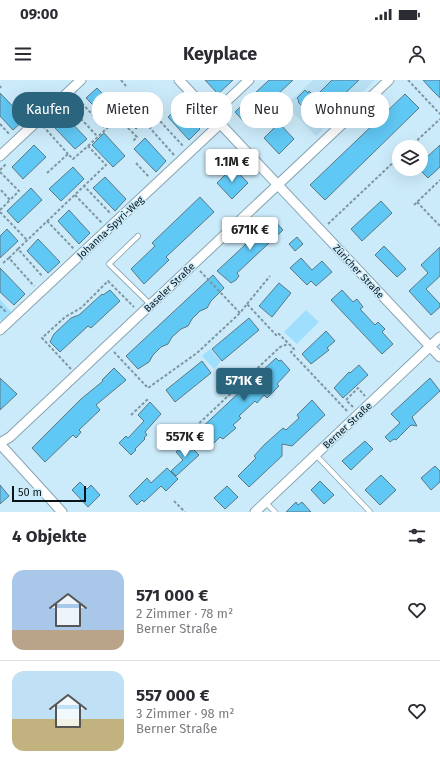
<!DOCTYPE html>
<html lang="de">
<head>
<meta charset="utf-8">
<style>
	:root { --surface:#fff; --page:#f2f2f3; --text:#2b2b33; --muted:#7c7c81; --line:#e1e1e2; --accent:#2a647d }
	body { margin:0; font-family:"Fira Sans",sans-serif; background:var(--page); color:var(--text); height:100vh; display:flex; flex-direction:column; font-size:15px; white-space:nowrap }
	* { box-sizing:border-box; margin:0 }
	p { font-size:13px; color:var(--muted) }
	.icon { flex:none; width:22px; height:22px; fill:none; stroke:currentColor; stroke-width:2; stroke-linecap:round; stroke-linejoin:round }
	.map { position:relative; height:432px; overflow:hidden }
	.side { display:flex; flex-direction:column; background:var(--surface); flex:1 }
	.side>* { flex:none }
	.banner { position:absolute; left:12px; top:12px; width:416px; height:36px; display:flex; gap:8px }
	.tools { position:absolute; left:392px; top:60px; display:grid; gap:8px }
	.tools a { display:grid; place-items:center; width:36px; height:36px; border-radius:50%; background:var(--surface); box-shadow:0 4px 16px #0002; font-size:20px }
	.scale { position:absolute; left:12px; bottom:10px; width:74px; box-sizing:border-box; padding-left:4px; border:2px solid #0a151a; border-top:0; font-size:11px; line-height:14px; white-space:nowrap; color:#0a151a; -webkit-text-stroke:3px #ccebfa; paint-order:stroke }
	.price { position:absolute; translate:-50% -34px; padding:0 9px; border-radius:4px; background:#fff; color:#222; font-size:13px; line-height:26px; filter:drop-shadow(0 1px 2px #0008) }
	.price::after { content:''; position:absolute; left:50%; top:24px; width:12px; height:9px; margin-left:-6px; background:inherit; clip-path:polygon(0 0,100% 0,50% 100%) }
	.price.selected { background:var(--accent); color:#fff }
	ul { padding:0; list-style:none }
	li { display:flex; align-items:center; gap:12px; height:100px; padding:0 12px }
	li+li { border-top:1px solid var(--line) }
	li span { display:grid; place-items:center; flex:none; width:112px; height:80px; border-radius:12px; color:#555 }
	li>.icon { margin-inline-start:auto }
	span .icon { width:48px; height:48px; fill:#fffc; stroke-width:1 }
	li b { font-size:17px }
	h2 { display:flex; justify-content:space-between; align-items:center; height:48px; padding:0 12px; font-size:17px }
	.pill { padding:0 14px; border-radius:16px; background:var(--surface); box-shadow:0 4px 16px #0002; font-size:14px; line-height:36px }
	.pill.selected { background:var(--accent); color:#fff }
	.status { display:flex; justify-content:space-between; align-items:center; height:28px; padding:0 20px; background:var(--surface); direction:ltr }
	.status svg { height:11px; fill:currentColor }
	header { display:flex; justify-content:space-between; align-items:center; height:52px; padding:0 12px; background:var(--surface); font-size:18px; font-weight:700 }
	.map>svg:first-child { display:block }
	.built { fill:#b9e0f3 }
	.green { fill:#9fdffd }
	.building { fill:#60c8f4; stroke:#5b7784 }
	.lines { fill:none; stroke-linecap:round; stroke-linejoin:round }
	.service-casing { stroke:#87a4b2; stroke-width:6 }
	.minor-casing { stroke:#87a4b2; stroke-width:11 }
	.path { stroke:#7f96a1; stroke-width:2; stroke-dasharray:3 2; stroke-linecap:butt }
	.service { stroke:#fff; stroke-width:4.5 }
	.minor { stroke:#fff; stroke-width:9 }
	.labels { text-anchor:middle; stroke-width:3; stroke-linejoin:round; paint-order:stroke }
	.street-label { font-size:10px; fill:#0a151a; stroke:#ccebfa }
</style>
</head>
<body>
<div class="status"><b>09:00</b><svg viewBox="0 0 49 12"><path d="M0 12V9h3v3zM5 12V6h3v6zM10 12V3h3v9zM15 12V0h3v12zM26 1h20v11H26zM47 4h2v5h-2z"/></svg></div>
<header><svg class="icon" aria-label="menu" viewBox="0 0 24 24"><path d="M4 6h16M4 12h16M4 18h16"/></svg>Keyplace<svg class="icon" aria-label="person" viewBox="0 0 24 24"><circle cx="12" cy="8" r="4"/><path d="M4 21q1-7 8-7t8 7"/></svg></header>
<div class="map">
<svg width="440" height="432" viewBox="0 0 440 432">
	<rect width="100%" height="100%" fill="#ccebfa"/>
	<path class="built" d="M313,0H375L316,56L286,25Z"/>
	<path class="green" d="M0,219L13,234L3,244L0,240Z
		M306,230L319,242L297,264L284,252Z
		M210,269L221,281L214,289L202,276Z"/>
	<path class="building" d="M205,0H233L218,14Z
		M269,0H293L246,44L235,32Z
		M332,0H359L316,41L298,22L299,21L297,18L305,10L308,13L309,11L315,17Z
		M423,0H440V18L431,9Z
		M97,8L117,29L107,39L86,18Z
		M0,13L25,39L13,50L0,36Z
		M405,14L419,28L325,120L310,105Z
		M147,15L159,28L136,49L125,37Z
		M179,27L200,49L189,60L168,37Z
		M65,36L87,59L75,69L54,47Z
		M279,43L294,59L279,74L264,58Z
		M104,53L125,76L113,87L92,65Z
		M145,58L166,81L156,92L134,69Z
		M34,65L46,77L23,99L12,87Z
		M440,65V87L428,98L421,91V73L426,78Z
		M73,87L84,99L61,121L49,109Z
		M233,87L248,103L232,119L217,103Z
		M105,97L126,119L115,131L93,108Z
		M31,108L42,120L18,143L7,131Z
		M200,117L214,132L166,177L169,180L144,204L131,189L155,166L152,163Z
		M381,121L392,133L362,161L351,149Z
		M69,130L90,153L79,164L58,141Z
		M273,139L283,150L237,193L239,196L236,200L231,203L217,191Z
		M7,149L18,161L0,178V156Z
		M297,157L303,164L295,171L289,164Z
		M38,159L60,182L48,193L27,171Z
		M384,166L406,189L397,197L375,175Z
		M440,167V196L426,209L440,224V227L431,235L409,211L428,193L421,185Z
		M301,178L312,190L322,181L332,192L316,206L311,201L307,205L290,188Z
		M0,188L25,214L14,225L0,212Z
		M213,195L224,208L211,221L207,228L200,231L192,239L188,246L181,249L172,257L168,264L161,267L153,275L149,282L138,289L126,276Z
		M279,203L291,213L272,237L259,226Z
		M110,210L120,221L91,248L88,246L60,272L50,262L54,254L71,238L79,235L102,214L103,215Z
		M342,210L353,222L357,219L363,227L360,229L375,245L378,242L385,249L382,252L393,264L382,274L331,220Z
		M249,238L259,250L222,281L212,269Z
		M326,251L335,261L327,268L329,270L311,284L302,274Z
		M276,278L279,281L281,280L290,290L277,304L279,306L267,318L264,315L257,323L255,321L239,336L241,338L233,345L236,348L223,359L220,357L213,364L211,362L208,364L197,352Z
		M202,281L211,293L175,322L166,310Z
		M359,285L368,295L343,318L334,308L349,292L350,293Z
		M114,288L126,300L96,325L100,330L79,350L81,352L76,358L73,355L45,382L32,368L81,319L103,301L102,300Z
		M0,298L17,314L0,330Z
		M430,298L440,311L412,337L417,346L411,345L396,360L394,359L390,362L385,357L400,343L391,334Z
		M312,320L325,335L292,366L282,364V376L249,407L238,396L256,378L254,376L264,365L283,348L286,350L299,338L297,335Z
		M150,322L161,334L145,352L147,355L144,358L145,359L135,369L136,370L131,375L119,363L126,356L128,358L144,341L138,335Z
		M365,361L373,369L351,390L342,381Z
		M186,362L199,375L176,396L171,391L183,380L176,372Z
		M435,386L440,391V402L431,410L421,398Z
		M167,388L178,399L166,411L161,406L144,422L142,420L137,425L129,416L147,398L151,403Z
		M381,395L396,410L380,425L365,410Z
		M320,401L334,415L324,424L311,410Z
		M80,402L87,409L91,405L100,415L88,427L72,410Z
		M0,405L9,416L0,424Z
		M227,406L238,417L225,429L214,418Z
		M296,422L298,425L302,422L311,432H286Z"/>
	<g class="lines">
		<defs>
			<path id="service" d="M138,156L109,184L151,225
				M316,375L370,432
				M265,422L275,432"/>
			<path id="minor" d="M179,0L440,277
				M212,35L249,0
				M0,76L81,0
				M0,250L220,44
				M0,363L10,357L389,0
				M0,364L62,432
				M255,432L440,257"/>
		</defs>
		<use href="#service" class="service-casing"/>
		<use href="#minor" class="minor-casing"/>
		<path class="path" d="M121,0L126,6
			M408,0L440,34
			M0,8L1,6
			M75,16L106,49
			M67,24L98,57
			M0,44L10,55
			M43,46L68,74
			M88,66L118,38L137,57L133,61
			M410,67L440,39
			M174,75L150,48L159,40L184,67
			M136,83L149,97
			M0,90L6,84
			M0,92L19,111L10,120L0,109
			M47,93L68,74L73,79L88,66L106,85L84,106
			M75,115L102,143
			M417,122L440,146
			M414,125L440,100
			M0,130L10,120
			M0,132L27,160
			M47,141L74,169
			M328,144L399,77
			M18,169L84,106L111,134
			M9,178L18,169L43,197
			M3,183L9,178L34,206
			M200,191L240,233L247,224L276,255L278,253L294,269L291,272L347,331
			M247,224L270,196
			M0,226L6,232
			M114,272L148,308L197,273L240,233
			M71,289L42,258L65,237L81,228L108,201L134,227
			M353,327L346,320L358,308L365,316
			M131,335L148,319
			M192,350L280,267L288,264
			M174,421L185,432"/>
		<use href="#service" class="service"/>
		<use href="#minor" class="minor"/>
	</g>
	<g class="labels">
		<g class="street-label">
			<text transform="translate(110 147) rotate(-43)" y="4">Johanna-Spyri-Weg</text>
			<text transform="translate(359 191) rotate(47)" y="4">Züricher Straße</text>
			<text transform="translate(169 207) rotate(-44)" y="4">Baseler Straße</text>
			<text transform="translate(347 345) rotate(-43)" y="4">Berner Straße</text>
		</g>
	</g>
</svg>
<div class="tools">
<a><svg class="icon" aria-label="layers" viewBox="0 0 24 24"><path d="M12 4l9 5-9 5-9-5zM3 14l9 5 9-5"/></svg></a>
</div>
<div class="scale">50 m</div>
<b class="price" style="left:232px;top:103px">1.1M €</b>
<b class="price" style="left:250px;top:171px">671K €</b>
<b class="price selected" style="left:244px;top:322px">571K €</b>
<b class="price" style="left:185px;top:378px">557K €</b>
<div class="banner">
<a class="pill selected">Kaufen</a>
<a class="pill">Mieten</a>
<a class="pill">Filter</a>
<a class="pill">Neu</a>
<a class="pill">Wohnung</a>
</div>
</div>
<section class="side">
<h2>4 Objekte<svg class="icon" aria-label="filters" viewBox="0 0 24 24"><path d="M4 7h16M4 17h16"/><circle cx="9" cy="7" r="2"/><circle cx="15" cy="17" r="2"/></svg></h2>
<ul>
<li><span style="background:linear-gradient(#a9c7e8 75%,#b9a48a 0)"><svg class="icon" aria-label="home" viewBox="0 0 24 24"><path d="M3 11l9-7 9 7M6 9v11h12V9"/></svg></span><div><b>571 000 €</b><p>2 Zimmer · 78 m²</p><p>Berner Straße</p></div><svg class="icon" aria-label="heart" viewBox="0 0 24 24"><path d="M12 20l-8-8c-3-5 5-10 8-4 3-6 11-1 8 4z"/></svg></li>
<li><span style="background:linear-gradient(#bfe0f5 60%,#c2b280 0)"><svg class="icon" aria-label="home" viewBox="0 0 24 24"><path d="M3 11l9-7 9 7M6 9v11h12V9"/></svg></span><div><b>557 000 €</b><p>3 Zimmer · 98 m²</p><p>Berner Straße</p></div><svg class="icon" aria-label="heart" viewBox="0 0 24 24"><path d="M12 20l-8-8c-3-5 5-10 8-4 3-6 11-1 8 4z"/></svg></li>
</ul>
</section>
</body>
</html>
